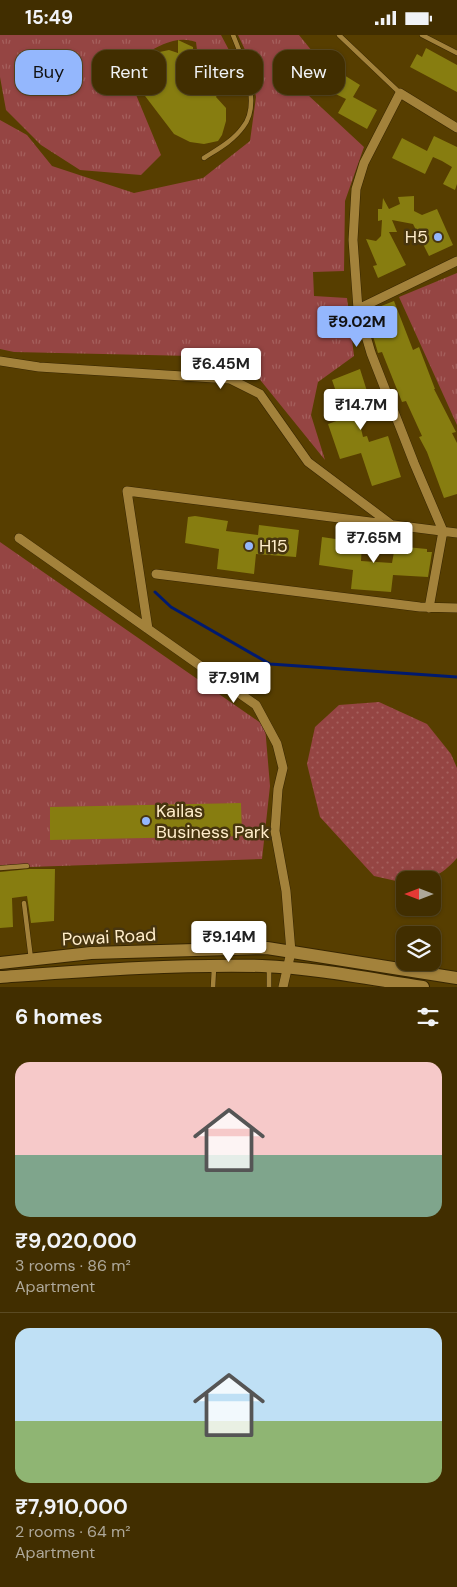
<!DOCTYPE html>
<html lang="en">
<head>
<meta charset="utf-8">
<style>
	:root { --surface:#412e00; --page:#48360a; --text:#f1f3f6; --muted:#aea899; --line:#5a4a22; --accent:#94b7fd }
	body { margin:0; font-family:"DM Sans",sans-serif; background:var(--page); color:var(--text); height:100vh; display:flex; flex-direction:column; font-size:19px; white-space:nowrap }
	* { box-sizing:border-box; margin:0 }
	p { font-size:16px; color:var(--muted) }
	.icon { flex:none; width:28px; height:28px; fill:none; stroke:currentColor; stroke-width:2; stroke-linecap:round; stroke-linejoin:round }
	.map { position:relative; height:952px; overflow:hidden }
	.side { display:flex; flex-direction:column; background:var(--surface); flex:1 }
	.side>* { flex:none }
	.guide { position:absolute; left:15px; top:15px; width:428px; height:45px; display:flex; gap:10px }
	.needle { width:32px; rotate:270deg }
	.tools { position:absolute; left:396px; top:836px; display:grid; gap:10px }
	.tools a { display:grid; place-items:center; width:45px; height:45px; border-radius:10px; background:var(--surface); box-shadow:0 1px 4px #0004,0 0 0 1px var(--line); font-size:25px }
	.price { position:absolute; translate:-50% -42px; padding:0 11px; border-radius:5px; background:#fff; color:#222; font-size:16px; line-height:32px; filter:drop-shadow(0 1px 2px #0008) }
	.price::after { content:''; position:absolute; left:50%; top:30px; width:15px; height:11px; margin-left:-8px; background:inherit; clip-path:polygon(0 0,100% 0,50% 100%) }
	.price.current { background:var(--accent); color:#111 }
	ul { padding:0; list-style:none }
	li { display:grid; align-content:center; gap:10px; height:265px; padding:0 15px }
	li+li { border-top:1px solid var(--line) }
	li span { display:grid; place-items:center; height:155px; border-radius:15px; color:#555 }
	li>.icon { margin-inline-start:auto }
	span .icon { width:90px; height:90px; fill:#fffc; stroke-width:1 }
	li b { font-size:21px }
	h2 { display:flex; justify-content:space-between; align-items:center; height:60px; padding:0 15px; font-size:21px }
	.chip { padding:0 18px; border-radius:15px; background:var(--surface); box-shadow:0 1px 4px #0004,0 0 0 1px var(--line); font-size:18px; line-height:45px }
	.chip.current { background:var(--accent); color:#111 }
	.status { display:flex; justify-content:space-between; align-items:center; height:35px; padding:0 25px; background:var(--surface); direction:ltr }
	.status svg { height:14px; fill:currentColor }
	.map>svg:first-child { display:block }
	.grass { fill:url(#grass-tufts) }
	.park { fill:url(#park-dots) }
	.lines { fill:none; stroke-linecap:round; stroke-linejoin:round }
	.stream { stroke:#001a6f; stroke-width:3 }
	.building { fill:#877d10 }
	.service-casing { stroke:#372600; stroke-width:5.5 }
	.minor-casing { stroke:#372600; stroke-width:10 }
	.secondary-casing { stroke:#372600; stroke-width:14 }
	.service { stroke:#a3823b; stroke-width:4.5 }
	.minor { stroke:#a3823b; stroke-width:9 }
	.secondary { stroke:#a3823b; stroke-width:12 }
	.poi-dot { fill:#94b7fd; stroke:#47350f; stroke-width:2 }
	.labels { text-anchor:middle; stroke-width:5; stroke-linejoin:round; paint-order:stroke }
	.poi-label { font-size:18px; fill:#ffedca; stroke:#47350f; text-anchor:start }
	.street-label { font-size:18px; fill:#ffedca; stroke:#47350f }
</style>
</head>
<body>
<div class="status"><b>15:49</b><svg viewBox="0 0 49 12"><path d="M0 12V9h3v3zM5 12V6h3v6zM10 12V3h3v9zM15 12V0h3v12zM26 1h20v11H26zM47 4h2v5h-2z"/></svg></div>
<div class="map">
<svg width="457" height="952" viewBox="0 0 457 952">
	<defs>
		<pattern id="grass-tufts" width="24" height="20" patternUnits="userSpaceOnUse" patternTransform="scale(1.25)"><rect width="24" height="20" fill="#954543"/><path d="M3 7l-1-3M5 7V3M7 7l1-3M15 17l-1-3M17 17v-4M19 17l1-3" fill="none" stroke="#a5605d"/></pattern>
		<pattern id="park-dots" width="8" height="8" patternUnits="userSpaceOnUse" patternTransform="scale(1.25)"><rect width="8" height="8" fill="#954543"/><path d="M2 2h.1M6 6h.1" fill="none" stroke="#a5605d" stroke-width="1.8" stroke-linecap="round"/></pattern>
	</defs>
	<rect width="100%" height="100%" fill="#573e00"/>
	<path class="grass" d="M0,0H221L239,34C227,33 207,21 198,23L196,7C177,0 161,10 144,19L132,50L161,120L141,140L80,135L41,110L6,75L0,42Z
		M238,0H299L312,16L308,60L364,112L345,166L344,236L313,237L314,261L347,263L354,321L318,347L311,380L325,425L249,331L192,321L14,317L0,314V85L27,100L52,131L134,158L203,143L250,106L256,62L247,19Z
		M457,238V390L399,262Z
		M0,507L265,691L270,751L262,824L0,833Z"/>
	<path class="park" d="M379,667L427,689L451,719L457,733V823C440,842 431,845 405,845V848L374,841L320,782L307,729L315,692L339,670Z"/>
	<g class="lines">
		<path class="stream" d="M155,557L171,572L270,629L457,642"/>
	</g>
	<path class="building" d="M178,5L193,12V27L212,28L221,40L222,51L216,62L226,73V86L222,100L218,106L204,109L190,107L174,99L142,57L139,35L150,19L169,15L178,18Z
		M426,13L457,30V57L410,32L417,19L422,22Z
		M331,32L360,50L353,62L377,75L367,94L338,78L346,64L321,52Z
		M434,101L457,112V149L455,155L443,149L452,132L442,126L433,122L425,139L392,123L402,103L427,116Z
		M414,161V176L422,180L437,174L453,210L429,221L413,189L392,185L397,197H389L406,230L378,243L373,231L377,230L366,204L376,206L381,201L382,185L378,186V174H382L383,163L389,174L400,169L398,162Z
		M394,266L413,315L419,312L435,354H434L456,397L452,398L457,408V459L444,463L427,417L419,402L422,401L406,366L402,367L382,317L378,318L366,277Z
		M360,334L372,372L357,377L363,402L367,401L369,407L388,401L401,442L372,451L361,418L340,424L328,389L345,383L332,345Z
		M195,481L228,486L226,496L258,500L259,490L299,495L296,522L256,519L254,539L217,534L219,514L185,508L188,482Z
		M322,502L362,508L361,526L392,528L395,511L427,514V517H432L428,542L393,540L391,557L351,554L353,535L319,530Z
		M241,768L242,801L50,805V772Z
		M29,834H55L54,886L31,888L27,861L12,863L13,892L0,893V837Z"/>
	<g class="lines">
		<defs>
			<path id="service" d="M339,0L400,58
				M422,0L457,18
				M204,123C218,114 233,106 243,92C262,69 243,24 233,0
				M0,833L27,831
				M24,868L31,924
				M213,952L214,933
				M269,952V933"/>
			<path id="minor" d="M358,274L457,226
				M0,326L39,332L230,344L260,359L308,427L392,490
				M19,503L148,594
				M156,539L420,572L457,573
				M429,573L443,496L414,428L371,318L358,274L353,205L356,154L364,128L400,58L457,93
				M283,952L291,917L286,856L275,796L278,754L283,733L277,709L256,670L148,594L127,456L457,498"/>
			<path id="secondary" d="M0,928L91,918L267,913L457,943
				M0,942C85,936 176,929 262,931C316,933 370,944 423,952"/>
		</defs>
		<use href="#service" class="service-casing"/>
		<use href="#minor" class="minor-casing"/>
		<use href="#secondary" class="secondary-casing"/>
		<use href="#service" class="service"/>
		<use href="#minor" class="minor"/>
		<use href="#secondary" class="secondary"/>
	</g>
	<g class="poi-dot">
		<circle cx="438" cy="202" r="5"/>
		<circle cx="249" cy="511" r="5"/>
		<circle cx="146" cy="786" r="5"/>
	</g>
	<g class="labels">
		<g class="poi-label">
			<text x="428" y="208" text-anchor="end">H5</text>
			<text x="259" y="517">H15</text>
			<text x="156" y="782">Kailas<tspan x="156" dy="21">Business Park</tspan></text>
		</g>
		<g class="street-label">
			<text transform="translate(109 902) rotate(-3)" y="6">Powai Road</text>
		</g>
	</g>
</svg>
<div class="tools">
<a><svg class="needle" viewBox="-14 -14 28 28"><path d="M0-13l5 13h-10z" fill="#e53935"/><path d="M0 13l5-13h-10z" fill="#aea899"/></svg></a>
<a><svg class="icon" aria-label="layers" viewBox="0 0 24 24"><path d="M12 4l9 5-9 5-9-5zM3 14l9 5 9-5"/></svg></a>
</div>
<b class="price current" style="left:357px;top:313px">₹9.02M</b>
<b class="price" style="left:221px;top:355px">₹6.45M</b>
<b class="price" style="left:361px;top:396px">₹14.7M</b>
<b class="price" style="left:374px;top:529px">₹7.65M</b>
<b class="price" style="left:234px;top:669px">₹7.91M</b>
<b class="price" style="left:229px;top:928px">₹9.14M</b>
<div class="guide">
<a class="chip current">Buy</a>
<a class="chip">Rent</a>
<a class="chip">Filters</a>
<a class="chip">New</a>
</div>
</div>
<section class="side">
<h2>6 homes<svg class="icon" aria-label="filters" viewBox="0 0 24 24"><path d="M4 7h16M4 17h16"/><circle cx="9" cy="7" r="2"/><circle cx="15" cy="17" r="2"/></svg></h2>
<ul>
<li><span style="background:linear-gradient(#f6c9c9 60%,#7fa58c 0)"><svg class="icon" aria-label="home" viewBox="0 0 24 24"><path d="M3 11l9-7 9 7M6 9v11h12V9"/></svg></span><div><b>₹9,020,000</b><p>3 rooms · 86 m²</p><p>Apartment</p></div></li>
<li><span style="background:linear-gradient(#bfe0f5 60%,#8fb573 0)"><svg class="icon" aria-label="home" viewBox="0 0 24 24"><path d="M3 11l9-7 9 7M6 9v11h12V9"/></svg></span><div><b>₹7,910,000</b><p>2 rooms · 64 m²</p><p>Apartment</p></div></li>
</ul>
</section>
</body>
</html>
